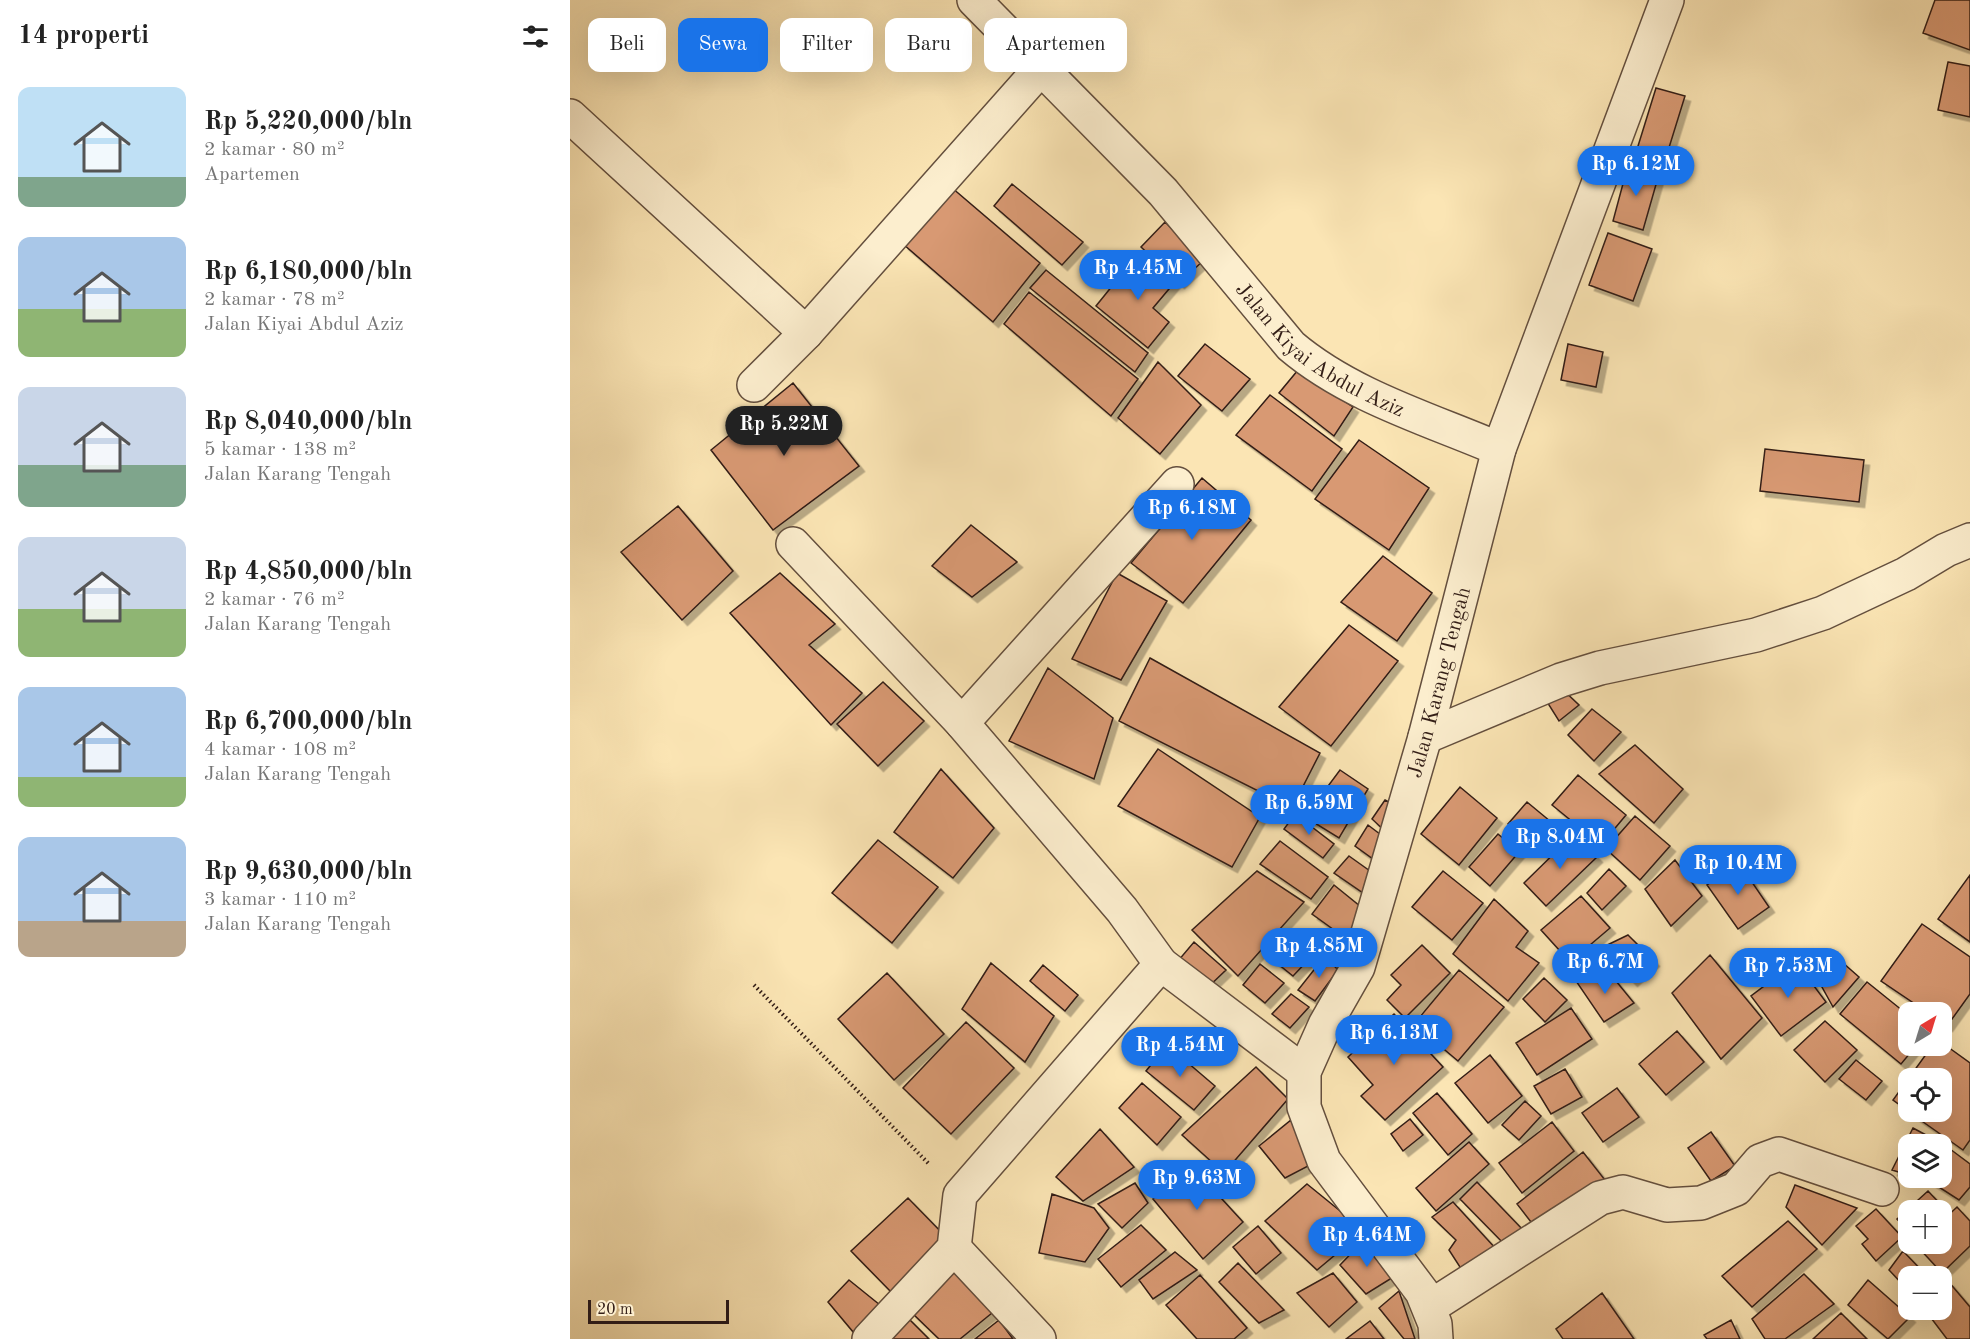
<!DOCTYPE html>
<html lang="id">
<head>
<meta charset="utf-8">
<style>
	:root { --surface:#fff; --page:#f6f6f6; --text:#222; --muted:#767676; --accent:#1a73e8 }
	body { margin:0; font-family:"Old Standard TT",serif; background:var(--page); color:var(--text); height:100vh; display:flex; flex-direction:column; font-size:22px; white-space:nowrap }
	* { box-sizing:border-box; margin:0 }
	p { font-size:20px; color:var(--muted) }
	.icon { flex:none; width:33px; height:33px; fill:none; stroke:currentColor; stroke-width:2; stroke-linecap:round; stroke-linejoin:round }
	.map { position:relative; flex:1; overflow:hidden }
	.details { display:flex; flex-direction:column; background:var(--surface); width:570px }
	.details>* { flex:none }
	.hud { position:absolute; left:18px; top:18px; width:570px; height:54px; display:flex; gap:12px }
	.needle { width:39px; rotate:38deg }
	.tools { position:absolute; left:1328px; top:1002px; display:grid; gap:12px }
	.tools a { display:grid; place-items:center; width:54px; height:54px; border-radius:12px; background:var(--surface); box-shadow:0 6px 24px #0002; font-size:30px }
	.scale { position:absolute; left:18px; bottom:15px; width:141px; box-sizing:border-box; padding-left:6px; border:3px solid #321d16; border-top:0; font-size:16px; line-height:21px; white-space:nowrap; color:#321d16; -webkit-text-stroke:4px #fceece; paint-order:stroke }
	.price { position:absolute; translate:-50% -51px; padding:0 14px; border-radius:21px; background:var(--accent); color:#fff; font-size:20px; line-height:39px; filter:drop-shadow(0 2px 3px #0008) }
	.price::after { content:''; position:absolute; left:50%; top:36px; width:18px; height:14px; margin-left:-9px; background:inherit; clip-path:polygon(0 0,100% 0,50% 100%) }
	.price.active { background:#222; color:#fff }
	ul { padding:0; list-style:none }
	li { display:flex; align-items:center; gap:18px; height:150px; padding:0 18px }
	li span { display:grid; place-items:center; flex:none; width:168px; height:120px; border-radius:12px; color:#555 }
	li>.icon { margin-inline-start:auto }
	span .icon { width:72px; height:72px; fill:#fffc; stroke-width:1 }
	li b { font-size:26px }
	h2 { display:flex; justify-content:space-between; align-items:center; height:72px; padding:0 18px; font-size:26px }
	.pill { padding:0 21px; border-radius:12px; background:var(--surface); box-shadow:0 6px 24px #0002; font-size:21px; line-height:54px }
	.pill.active { background:var(--accent); color:#fff }
	main { display:flex; flex:1; min-height:0 }
	.map>svg:first-child { display:block }
	.building { fill:#d89973; stroke:#321d16; stroke-width:1.5; filter:url(#shadow) }
	.lines { fill:none; stroke-linecap:round; stroke-linejoin:round }
	.minor-casing { stroke:#644f3e; stroke-width:36 }
	.path { stroke:#321d16; stroke-width:4; stroke-dasharray:1.5 3; stroke-linecap:butt }
	.minor { stroke:#fceece; stroke-width:33 }
	.labels { text-anchor:middle; stroke-width:5; stroke-linejoin:round; paint-order:stroke }
	.street-label { font-size:21px; fill:#321d16; stroke:#fceece }
</style>
</head>
<body>
<main>
<section class="details">
<h2>14 properti<svg class="icon" aria-label="filters" viewBox="0 0 24 24"><path d="M4 7h16M4 17h16"/><circle cx="9" cy="7" r="2"/><circle cx="15" cy="17" r="2"/></svg></h2>
<ul>
<li><span style="background:linear-gradient(#bfe0f5 75%,#7fa58c 0)"><svg class="icon" aria-label="home" viewBox="0 0 24 24"><path d="M3 11l9-7 9 7M6 9v11h12V9"/></svg></span><div><b>Rp 5,220,000/bln</b><p>2 kamar · 80 m²</p><p>Apartemen</p></div></li>
<li><span style="background:linear-gradient(#a9c7e8 60%,#8fb573 0)"><svg class="icon" aria-label="home" viewBox="0 0 24 24"><path d="M3 11l9-7 9 7M6 9v11h12V9"/></svg></span><div><b>Rp 6,180,000/bln</b><p>2 kamar · 78 m²</p><p>Jalan Kiyai Abdul Aziz</p></div></li>
<li><span style="background:linear-gradient(#c9d6e8 65%,#7fa58c 0)"><svg class="icon" aria-label="home" viewBox="0 0 24 24"><path d="M3 11l9-7 9 7M6 9v11h12V9"/></svg></span><div><b>Rp 8,040,000/bln</b><p>5 kamar · 138 m²</p><p>Jalan Karang Tengah</p></div></li>
<li><span style="background:linear-gradient(#c9d6e8 60%,#8fb573 0)"><svg class="icon" aria-label="home" viewBox="0 0 24 24"><path d="M3 11l9-7 9 7M6 9v11h12V9"/></svg></span><div><b>Rp 4,850,000/bln</b><p>2 kamar · 76 m²</p><p>Jalan Karang Tengah</p></div></li>
<li><span style="background:linear-gradient(#a9c7e8 75%,#8fb573 0)"><svg class="icon" aria-label="home" viewBox="0 0 24 24"><path d="M3 11l9-7 9 7M6 9v11h12V9"/></svg></span><div><b>Rp 6,700,000/bln</b><p>4 kamar · 108 m²</p><p>Jalan Karang Tengah</p></div></li>
<li><span style="background:linear-gradient(#a9c7e8 70%,#b9a48a 0)"><svg class="icon" aria-label="home" viewBox="0 0 24 24"><path d="M3 11l9-7 9 7M6 9v11h12V9"/></svg></span><div><b>Rp 9,630,000/bln</b><p>3 kamar · 110 m²</p><p>Jalan Karang Tengah</p></div></li>
</ul>
</section>
<div class="map">
<svg width="1400" height="1339" viewBox="0 0 1400 1339">
	<defs>
		<filter id="shadow"><feDropShadow dx="5.5" dy="5.5" stdDeviation="0" flood-color="#0004"/></filter>
	</defs>
	<rect width="100%" height="100%" fill="#fbe5b4"/>
	<filter id="stains"><feTurbulence type="fractalNoise" baseFrequency=".00333" numOctaves="4"/><feColorMatrix values="0 0 0 0 .2 0 0 0 0 .09 0 0 0 0 .02 0 0 0 .5 -.17"/></filter>
	<radialGradient id="worn" r=".72"><stop offset=".6" stop-color="#630" stop-opacity="0"/><stop offset="1" stop-color="#630" stop-opacity=".3"/></radialGradient>
	<path class="building" d="M1365,0H1400V50L1353,33Z
		M1378,62L1400,66V117L1368,110Z
		M1086,88L1115,96L1093,167L1064,159Z
		M1058,165L1089,174L1073,230L1043,221Z
		M442,184L513,242L492,265L424,206Z
		M381,187L470,263L423,322L333,244Z
		M595,222L634,260L609,283L571,247Z
		M1038,233L1082,249L1063,301L1019,285Z
		M568,254L604,283L583,308L599,322L578,348L526,306Z
		M476,270L578,353L565,372L460,288Z
		M459,292L568,379L541,416L434,324Z
		M635,344L680,379L652,411L608,376Z
		M998,344L1033,352L1026,387L991,380Z
		M588,362L631,405L590,454L548,418Z
		M728,370L783,407L764,436L709,393Z
		M223,383L289,466L203,530L141,450Z
		M700,395L772,449L742,491L666,435Z
		M789,440L859,488L819,550L745,499Z
		M1195,449L1294,460L1289,502L1190,491Z
		M632,478L681,520L613,603L561,563Z
		M108,506L163,571L112,620L51,552Z
		M401,525L447,562L402,597L362,566Z
		M813,556L862,593L827,641L771,602Z
		M210,573L265,624L239,645L292,693L261,725L160,613Z
		M547,573L597,601L551,680L502,659Z
		M779,625L828,661L761,746L709,707Z
		M580,658L750,753L722,808L549,721Z
		M478,668L543,718L524,779L439,741Z
		M313,682L354,721L308,766L267,724Z
		M991,688L1009,705L989,721L974,697Z
		M1022,709L1051,732L1024,761L998,735Z
		M1065,745L1113,789L1084,823L1029,774Z
		M588,749L690,817L662,867L548,806Z
		M371,769L424,828L383,878L324,832Z
		M770,770L798,789L769,838L735,817Z
		M1008,775L1056,815L1031,845L982,805Z
		M890,787L927,818L889,865L851,834Z
		M815,800L830,808L818,834L802,819Z
		M957,802L992,831L974,854L938,824Z
		M725,814L764,844L753,858L714,829Z
		M1065,816L1100,846L1070,880L1036,849Z
		M798,825L819,841L810,864L785,846Z
		M928,834L949,852L920,886L899,867Z
		M1004,834L1027,857L976,906L954,883Z
		M308,840L368,887L322,943L262,893Z
		M710,841L758,877L741,899L690,864Z
		M779,856L807,876L799,897L764,873Z
		M1105,860L1132,896L1101,926L1075,889Z
		M1169,863L1199,907L1168,929L1137,885Z
		M1039,869L1056,886L1032,910L1017,893Z
		M687,871L734,902L668,976L622,930Z
		M873,871L913,903L882,940L842,907Z
		M1400,875V942L1368,919Z
		M764,885L796,911L778,940L742,914Z
		M1011,896L1040,928L1000,962L971,930Z
		M924,899L958,931L946,947L969,963L938,1001L883,954Z
		M1352,924L1400,957V994L1377,1026L1371,1022V1012H1357L1311,981Z
		M1058,935L1084,961L1062,981L1031,948Z
		M720,937L742,956L723,976L698,956Z
		M624,942L656,970L635,990L602,968Z
		M852,945L880,973L835,1018L817,1000L831,985L821,975Z
		M1140,955L1192,1018L1151,1059L1102,993Z
		M1264,955L1289,977L1263,1007L1247,978Z
		M755,956L768,970L745,1001L728,990Z
		M1226,962L1256,1002L1211,1036L1181,996Z
		M421,963L484,1016L455,1062L392,1009Z
		M690,964L714,983L695,1003L673,985Z
		M473,965L508,995L495,1011L460,981Z
		M889,970L934,1007L888,1061L844,1024Z
		M1037,970L1064,1003L1034,1022L1006,981Z
		M317,973L374,1034L324,1080L268,1019Z
		M974,978L997,1000L975,1022L953,999Z
		M1297,982L1338,1015V1046H1346L1331,1064L1270,1014Z
		M721,994L739,1007L720,1028L702,1014Z
		M1001,1008L1022,1039L967,1075L946,1043Z
		M824,1014L873,1067L815,1120L791,1096L803,1085L778,1057Z
		M1255,1021L1287,1050L1255,1082L1224,1050Z
		M396,1022L444,1068L381,1134L333,1088Z
		M1107,1031L1134,1062L1096,1095L1069,1064Z
		M1371,1042L1400,1063V1140L1393,1150L1339,1112H1371V1078H1338V1111L1323,1100L1362,1046H1371Z
		M597,1045L645,1086L624,1110L576,1071Z
		M920,1055L952,1096L918,1123L885,1083Z
		M1286,1060L1312,1081L1296,1100L1269,1079Z
		M686,1067L718,1099L654,1173L612,1135Z
		M995,1069L1012,1097L981,1114L964,1086Z
		M572,1083L611,1117L587,1145L549,1108Z
		M1047,1088L1069,1117L1033,1142L1012,1113Z
		M867,1093L902,1134L878,1155L843,1113Z
		M955,1101L971,1116L949,1140L932,1125Z
		M840,1119L853,1135L833,1151L821,1134Z
		M721,1120L742,1164L715,1178L689,1146Z
		M982,1122L1004,1151L952,1193L929,1163Z
		M1343,1128L1371,1143L1370,1144H1338V1175L1322,1170Z
		M530,1129L564,1167L513,1201L486,1177Z
		M1141,1132L1165,1166L1141,1181L1118,1148Z
		M899,1142L919,1164L866,1211L846,1188Z
		M1380,1149L1400,1164V1187L1389,1200L1361,1182L1364,1178H1371V1164Z
		M1013,1152L1035,1180L968,1231L947,1204Z
		M618,1162L673,1222L633,1259L583,1199Z
		M907,1182L954,1231L938,1248L890,1199Z
		M565,1183L578,1203L552,1228L528,1204Z
		M737,1184L780,1219L790,1234L747,1270L695,1221Z
		M1225,1185L1287,1208L1252,1245L1216,1207Z
		M1358,1191L1375,1209L1371,1213V1210H1338V1231L1327,1219Z
		M482,1194L524,1208L539,1228L515,1262L469,1253Z
		M338,1198L376,1237L322,1293L281,1251Z
		M883,1202L927,1250L899,1281L879,1250L886,1240L862,1217Z
		M1387,1207L1400,1221V1246L1372,1273L1346,1245L1371,1244V1222Z
		M1306,1209L1332,1237L1306,1261L1292,1244L1298,1239L1286,1226Z
		M1218,1221L1247,1249L1182,1307L1152,1276Z
		M571,1225L596,1250L551,1287L528,1259Z
		M688,1226L711,1253L686,1274L663,1247Z
		M796,1238L825,1276L796,1294L770,1265Z
		M1333,1251L1357,1276H1338V1290L1319,1270Z
		M605,1252L627,1270L583,1299L569,1280Z
		M668,1263L714,1310L689,1323L649,1282Z
		M384,1269L422,1313L390,1339H369L341,1312Z
		M763,1273L787,1302L759,1327L727,1293Z
		M1234,1274L1264,1304L1215,1339H1195L1182,1319Z
		M630,1275L677,1328L664,1339H627L596,1305Z
		M279,1280L310,1305L284,1333L258,1302Z
		M1298,1280L1340,1317L1318,1339L1278,1305Z
		M1378,1281L1400,1307V1339H1377L1355,1310H1371V1288Z
		M829,1291L845,1339H834L809,1308Z
		M1032,1293L1064,1339H993L986,1329Z
		M1271,1313L1297,1339H1243Z
		M337,1317L359,1339H315Z
		M429,1320L443,1339H405Z
		M1161,1320L1170,1339H1137L1134,1335Z
		M800,1321L814,1339H776Z"/>
	<g class="lines">
		<defs>
			<g id="minor">
				<path id="s1" d="M404,0L593,192L721,346C780,396 859,419 929,449"/>
				<path d="M0,116L236,333"/>
				<path d="M184,385L236,333L472,67"/>
				<path d="M223,544L392,723L607,484"/>
				<path d="M392,723L552,910L591,964"/>
				<path d="M855,737L991,680L1030,668L1186,635L1253,613L1336,574L1376,550L1400,540"/>
				<path d="M384,1248L469,1339"/>
				<path d="M860,1307L1030,1198L1053,1192L1097,1205L1131,1203L1166,1189L1190,1161L1209,1154L1312,1189"/>
				<path d="M299,1339L384,1248L390,1195L591,964L734,1072"/>
				<path id="s2" d="M866,1339L865,1324L852,1292L754,1161L734,1107V1072L755,1025L788,967L855,737L929,449L1097,0"/>
			</g>
		</defs>
		<use href="#minor" class="minor-casing"/>
		<path class="path" d="M184,985L360,1165"/>
		<use href="#minor" class="minor"/>
	</g>
	<g class="labels">
		<g class="street-label">
			<text dy="7" stroke="none"><textPath href="#s1" startOffset="495">Jalan Kiyai Abdul Aziz</textPath></text>
			<text dy="7" stroke="none"><textPath href="#s2" startOffset="720">Jalan Karang Tengah</textPath></text>
		</g>
	</g>
	<rect width="100%" height="100%" filter="url(#stains)"/>
	<rect width="100%" height="100%" fill="url(#worn)"/>
</svg>
<div class="tools">
<a><svg class="needle" viewBox="-14 -14 28 28"><path d="M0-13l5 13h-10z" fill="#e53935"/><path d="M0 13l5-13h-10z" fill="#767676"/></svg></a>
<a><svg class="icon" aria-label="locate" viewBox="0 0 24 24"><circle cx="12" cy="12" r="6"/><path d="M12 2v4M12 18v4M2 12h4M18 12h4"/></svg></a>
<a><svg class="icon" aria-label="layers" viewBox="0 0 24 24"><path d="M12 4l9 5-9 5-9-5zM3 14l9 5 9-5"/></svg></a>
<a>+</a>
<a>−</a>
</div>
<div class="scale">20 m</div>
<b class="price" style="left:1066px;top:197px">Rp 6.12M</b>
<b class="price" style="left:568px;top:301px">Rp 4.45M</b>
<b class="price active" style="left:214px;top:457px">Rp 5.22M</b>
<b class="price" style="left:622px;top:541px">Rp 6.18M</b>
<b class="price" style="left:739px;top:836px">Rp 6.59M</b>
<b class="price" style="left:990px;top:870px">Rp 8.04M</b>
<b class="price" style="left:1168px;top:896px">Rp 10.4M</b>
<b class="price" style="left:749px;top:979px">Rp 4.85M</b>
<b class="price" style="left:1035px;top:995px">Rp 6.7M</b>
<b class="price" style="left:1218px;top:999px">Rp 7.53M</b>
<b class="price" style="left:824px;top:1066px">Rp 6.13M</b>
<b class="price" style="left:610px;top:1078px">Rp 4.54M</b>
<b class="price" style="left:627px;top:1211px">Rp 9.63M</b>
<b class="price" style="left:797px;top:1268px">Rp 4.64M</b>
<div class="hud">
<a class="pill">Beli</a>
<a class="pill active">Sewa</a>
<a class="pill">Filter</a>
<a class="pill">Baru</a>
<a class="pill">Apartemen</a>
</div>
</div>
</main>
</body>
</html>
